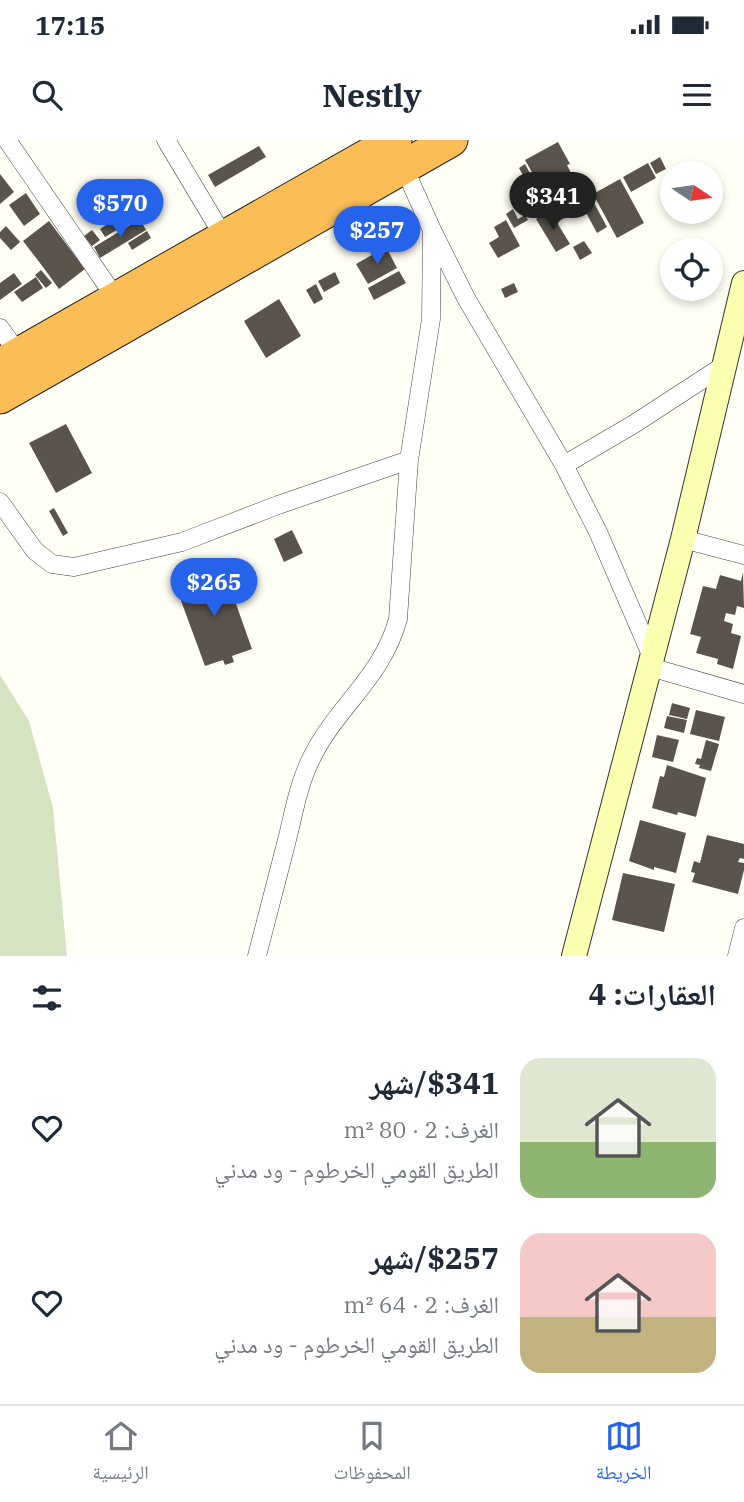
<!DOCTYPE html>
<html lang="ar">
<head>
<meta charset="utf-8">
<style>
	:root { --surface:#fff; --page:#f6f6f7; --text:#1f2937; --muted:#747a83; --line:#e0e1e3; --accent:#2563eb }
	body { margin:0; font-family:"IBM Plex Serif","Noto Naskh Arabic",serif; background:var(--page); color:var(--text); direction:rtl; height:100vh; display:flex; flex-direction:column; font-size:26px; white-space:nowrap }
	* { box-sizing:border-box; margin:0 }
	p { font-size:23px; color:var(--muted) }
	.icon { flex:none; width:38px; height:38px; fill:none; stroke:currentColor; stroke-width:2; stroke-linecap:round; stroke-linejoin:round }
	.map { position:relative; height:816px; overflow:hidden; direction:ltr }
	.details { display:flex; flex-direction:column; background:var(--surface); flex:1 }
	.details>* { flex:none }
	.needle { width:46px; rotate:103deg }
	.tools { position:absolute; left:660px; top:21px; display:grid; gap:14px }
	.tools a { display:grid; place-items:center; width:63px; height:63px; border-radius:50%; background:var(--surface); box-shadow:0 4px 10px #0003; font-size:35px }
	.price { position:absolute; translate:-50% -60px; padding:0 16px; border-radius:24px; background:var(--accent); color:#fff; font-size:23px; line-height:46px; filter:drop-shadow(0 2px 4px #0008) }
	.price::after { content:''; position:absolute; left:50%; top:42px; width:21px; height:16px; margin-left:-10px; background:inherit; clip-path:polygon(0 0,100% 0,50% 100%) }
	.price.active { background:#222; color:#fff }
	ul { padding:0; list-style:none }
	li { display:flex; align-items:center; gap:21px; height:175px; padding:0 28px }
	li span { display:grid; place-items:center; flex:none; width:196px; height:140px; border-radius:21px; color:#555 }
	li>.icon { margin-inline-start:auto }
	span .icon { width:84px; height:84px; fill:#fffc; stroke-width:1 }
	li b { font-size:30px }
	h2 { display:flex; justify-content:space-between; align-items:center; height:84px; padding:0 28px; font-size:30px }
	.status { display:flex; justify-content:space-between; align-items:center; height:49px; padding:0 35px; background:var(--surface); direction:ltr }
	.status svg { height:19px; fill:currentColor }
	header { display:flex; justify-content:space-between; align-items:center; height:91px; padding:0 28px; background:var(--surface); font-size:32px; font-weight:800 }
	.tabs { display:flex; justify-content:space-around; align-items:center; height:98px; border-top:2px solid var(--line); background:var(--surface); font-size:19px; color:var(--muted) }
	.tabs a { display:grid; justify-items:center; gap:4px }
	.tabs .active { color:var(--accent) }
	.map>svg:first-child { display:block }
	.cemetery { fill:#d4e4c2 }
	.building { fill:#5b544c }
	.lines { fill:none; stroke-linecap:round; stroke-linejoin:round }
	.street-casing { stroke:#444; stroke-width:19 }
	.secondary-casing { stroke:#333; stroke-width:26 }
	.highway-casing { stroke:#222; stroke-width:35 }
	.street { stroke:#fff; stroke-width:18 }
	.secondary { stroke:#fbffb0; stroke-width:24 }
	.highway { stroke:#fcbd56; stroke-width:33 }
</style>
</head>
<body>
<div class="status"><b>17:15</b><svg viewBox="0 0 49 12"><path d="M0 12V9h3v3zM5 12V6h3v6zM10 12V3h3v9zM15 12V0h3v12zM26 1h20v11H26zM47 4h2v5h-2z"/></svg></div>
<header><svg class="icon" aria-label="menu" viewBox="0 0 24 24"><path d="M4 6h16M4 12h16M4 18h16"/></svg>Nestly<svg class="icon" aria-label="search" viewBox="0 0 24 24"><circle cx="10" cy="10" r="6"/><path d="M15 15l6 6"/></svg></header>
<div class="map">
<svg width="744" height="816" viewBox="0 0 744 816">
	<rect width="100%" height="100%" fill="#fffff5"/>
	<path class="cemetery" d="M0,535L29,581L53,668L67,816H0Z"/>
	<path class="building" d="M558,2L570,24L567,25L571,33L574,32L584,48L551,66L541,49L544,48L539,40L537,41L525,20Z
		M259,6L266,17L215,47L208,35Z
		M660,17L666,29L656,34L650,23Z
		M648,23L656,38L631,52L623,37Z
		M525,24L546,63L532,70L528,63L535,58L519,28Z
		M0,34L14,52L0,64Z
		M620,39L644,83L617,98L593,54Z
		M587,50L607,87L597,93L577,56Z
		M26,53L40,74L24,86L9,65Z
		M567,62L569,65L563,68L566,73L572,70L574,73L559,81L553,71Z
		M513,69L518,79L525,75L528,80L514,88L506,74Z
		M550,71L570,104L556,112L536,79Z
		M124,73L130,82L105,97L100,89Z
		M140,79L146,90L100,118L94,107Z
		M506,80L520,106L498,118L489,103L499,97L494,87Z
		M49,81L85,129L59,149L43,127L45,126L43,127L23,101Z
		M6,86L20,102L11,110L0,98V92Z
		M92,90L100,100L92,106L84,96Z
		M147,91L151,98L132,110L128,103Z
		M584,101L592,113L580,120L573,107Z
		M386,107L397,128L368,144L356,124Z
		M41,130L52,143L46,148L35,135Z
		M399,131L406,143L374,160L368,148Z
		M335,132L340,143L324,152L318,141Z
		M14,133L22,144L0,160V143Z
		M36,137L43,148L22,162L14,152Z
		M514,143L518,152L505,158L501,149Z
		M316,144L323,159L314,164L306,150Z
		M279,159L301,196L266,218L244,181Z
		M66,284L92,333L56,353L29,303Z
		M54,368L68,393L63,396L49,371Z
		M292,390L303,413L284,422L274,399Z
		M224,430L252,509L232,516L234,522L225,525L223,520L205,526L176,447Z
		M743,432L744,468L737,466L735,475L726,473L724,481L733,484L731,493L741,496L733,529L717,524L718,519L696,513L701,497L690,494L703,446L716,449L720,435L741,441Z
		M672,563L690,568L687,579L669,575Z
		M696,570L725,577L719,601L690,594Z
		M667,576L687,580L684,593L664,588Z
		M657,595L679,600L673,622L652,617Z
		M706,600L719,604L711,631L699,628L700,625L695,624L697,618L701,619Z
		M667,625L706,638L696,677L678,672L677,675L652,668L660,636L664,637Z
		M640,680L686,693L676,733L654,727V730L629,721Z
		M707,695L744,704V719L740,718L738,722L744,723V730L738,754L692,742L695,733L691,732L694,721L700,723Z
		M623,733L675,744L664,792L612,780Z"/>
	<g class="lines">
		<defs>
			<path id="street" d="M7,0L117,160
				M166,0L224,97
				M401,21L432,90L466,158L564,325L598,392L652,517
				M0,188L19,214
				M564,325L634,284L723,226
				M0,362L35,411L52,424L74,427L182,402L278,365L409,320
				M683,399L744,415
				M650,527L744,554
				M257,816C267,776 278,736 288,696C294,671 299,643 311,619C336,567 382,538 398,479L409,320L431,179L432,90
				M737,816L744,788"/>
			<path id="secondary" d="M574,816L683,399L744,143"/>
			<path id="highway" d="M0,225L395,0
				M0,257L451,0"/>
		</defs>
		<use href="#street" class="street-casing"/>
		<use href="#secondary" class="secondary-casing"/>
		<use href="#highway" class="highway-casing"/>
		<use href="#street" class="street"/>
		<use href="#secondary" class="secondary"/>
		<use href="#highway" class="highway"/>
	</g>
</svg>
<div class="tools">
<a><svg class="needle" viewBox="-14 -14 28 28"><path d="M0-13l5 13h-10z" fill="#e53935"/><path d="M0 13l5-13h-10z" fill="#747a83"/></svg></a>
<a><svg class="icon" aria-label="locate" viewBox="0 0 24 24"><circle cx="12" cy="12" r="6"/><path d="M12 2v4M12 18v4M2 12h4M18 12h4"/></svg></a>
</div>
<b class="price active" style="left:553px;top:92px">$341</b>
<b class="price" style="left:120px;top:99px">$570</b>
<b class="price" style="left:377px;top:126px">$257</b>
<b class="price" style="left:214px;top:478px">$265</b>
</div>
<section class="details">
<h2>العقارات: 4<svg class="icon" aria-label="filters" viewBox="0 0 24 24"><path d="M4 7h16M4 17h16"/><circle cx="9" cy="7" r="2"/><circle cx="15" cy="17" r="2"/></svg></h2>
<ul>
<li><span style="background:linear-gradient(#dfe7d0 60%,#8fb573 0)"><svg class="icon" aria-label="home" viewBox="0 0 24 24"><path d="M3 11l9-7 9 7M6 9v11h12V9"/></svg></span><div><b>$341/شهر</b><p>الغرف: 2 · 80 m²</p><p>الطريق القومي الخرطوم - ود مدني</p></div><svg class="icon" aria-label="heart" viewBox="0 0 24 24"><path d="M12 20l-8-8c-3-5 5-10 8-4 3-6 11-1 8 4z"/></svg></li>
<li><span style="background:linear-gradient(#f6c9c9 60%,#c2b280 0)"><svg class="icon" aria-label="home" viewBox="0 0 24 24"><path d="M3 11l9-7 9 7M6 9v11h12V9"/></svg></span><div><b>$257/شهر</b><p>الغرف: 2 · 64 m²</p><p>الطريق القومي الخرطوم - ود مدني</p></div><svg class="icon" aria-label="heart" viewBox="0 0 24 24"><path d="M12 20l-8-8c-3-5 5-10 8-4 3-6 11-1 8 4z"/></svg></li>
</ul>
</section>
<nav class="tabs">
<a class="active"><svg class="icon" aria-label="map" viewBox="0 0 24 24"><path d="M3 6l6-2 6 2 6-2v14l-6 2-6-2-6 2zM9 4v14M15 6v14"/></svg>الخريطة</a>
<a><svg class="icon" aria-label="saved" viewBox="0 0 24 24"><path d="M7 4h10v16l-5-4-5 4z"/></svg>المحفوظات</a>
<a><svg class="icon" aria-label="home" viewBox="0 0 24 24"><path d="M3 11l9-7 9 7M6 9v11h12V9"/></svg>الرئيسية</a>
</nav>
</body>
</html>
